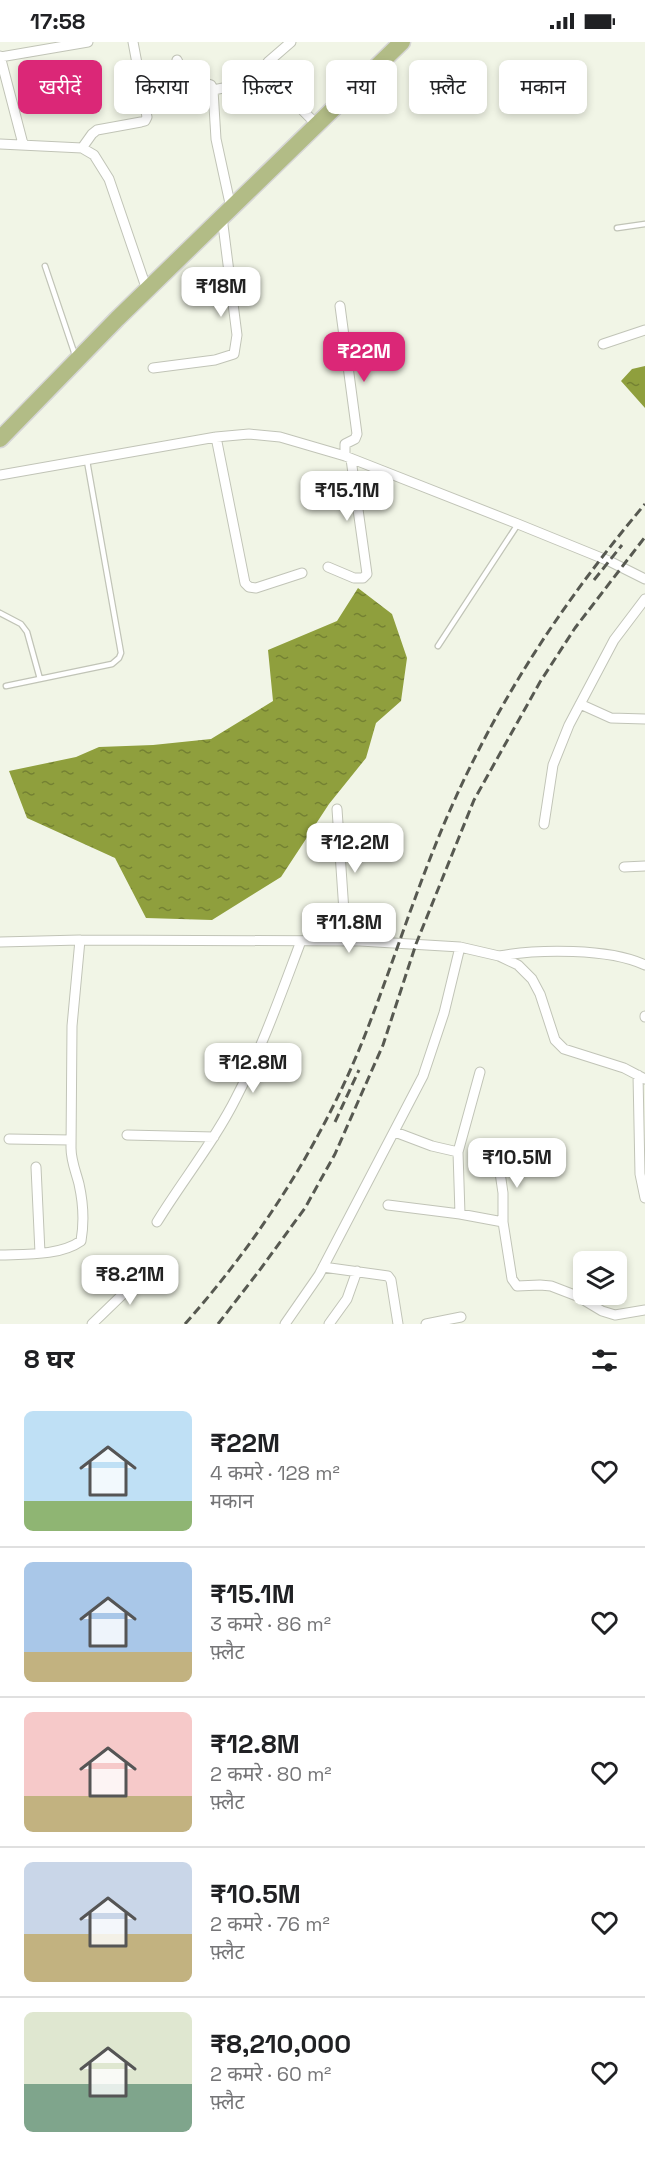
<!DOCTYPE html>
<html lang="hi">
<head>
<meta charset="utf-8">
<style>
	:root { --surface:#fff; --page:#f2f2f2; --text:#202124; --muted:#757577; --line:#e0e0e0; --accent:#db2777 }
	body { margin:0; font-family:"Space Grotesk","Noto Sans Devanagari",sans-serif; background:var(--page); color:var(--text); height:100vh; display:flex; flex-direction:column; font-size:22px; white-space:nowrap }
	* { box-sizing:border-box; margin:0 }
	p { font-size:20px; color:var(--muted) }
	.icon { flex:none; width:33px; height:33px; fill:none; stroke:currentColor; stroke-width:2; stroke-linecap:round; stroke-linejoin:round }
	.map { position:relative; height:1282px; overflow:hidden }
	.sheet { display:flex; flex-direction:column; background:var(--surface); flex:1 }
	.sheet>* { flex:none }
	.top-card { position:absolute; left:18px; top:18px; width:609px; height:54px; display:flex; gap:12px }
	.fabs { position:absolute; left:573px; top:1209px; display:grid; gap:12px }
	.fabs a { display:grid; place-items:center; width:54px; height:54px; border-radius:9px; background:var(--surface); box-shadow:0 3px 9px #0003; font-size:30px }
	.price { position:absolute; translate:-50% -51px; padding:0 14px; border-radius:12px; background:#fff; color:#222; font-size:20px; line-height:39px; filter:drop-shadow(0 2px 3px #0008) }
	.price::after { content:''; position:absolute; left:50%; top:36px; width:18px; height:14px; margin-left:-9px; background:inherit; clip-path:polygon(0 0,100% 0,50% 100%) }
	.price.selected { background:var(--accent); color:#fff }
	ul { padding:0; list-style:none }
	li { display:flex; align-items:center; gap:18px; height:150px; padding:0 24px }
	li+li { border-top:2px solid var(--line) }
	li span { display:grid; place-items:center; flex:none; width:168px; height:120px; border-radius:9px; color:#555 }
	li>.icon { margin-inline-start:auto }
	span .icon { width:72px; height:72px; fill:#fffc; stroke-width:1 }
	li b { font-size:26px }
	h2 { display:flex; justify-content:space-between; align-items:center; height:72px; padding:0 24px; font-size:26px }
	.tag { padding:0 21px; border-radius:9px; background:var(--surface); box-shadow:0 3px 9px #0003; font-size:21px; line-height:54px }
	.tag.selected { background:var(--accent); color:#fff }
	.status { display:flex; justify-content:space-between; align-items:center; height:42px; padding:0 30px; background:var(--surface); direction:ltr }
	.status svg { height:16px; fill:currentColor }
	.map>svg:first-child { display:block }
	.water { fill:url(#water-ripples) }
	.lines { fill:none; stroke-linecap:round; stroke-linejoin:round }
	.service-casing { stroke:#c1c4b7; stroke-width:7 }
	.minor-casing { stroke:#c1c4b7; stroke-width:11 }
	.trunk-casing { stroke:#d6d6d5; stroke-width:19 }
	.service { stroke:#fff; stroke-width:4.5 }
	.minor { stroke:#fff; stroke-width:9 }
	.trunk { stroke:#b2bc86; stroke-width:16 }
	.rail { stroke:#575951; stroke-width:3; stroke-dasharray:9 4.5; stroke-linecap:butt }
</style>
</head>
<body>
<div class="status"><b>17:58</b><svg viewBox="0 0 49 12"><path d="M0 12V9h3v3zM5 12V6h3v6zM10 12V3h3v9zM15 12V0h3v12zM26 1h20v11H26zM47 4h2v5h-2z"/></svg></div>
<div class="map">
<svg width="645" height="1282" viewBox="0 0 645 1282">
	<defs>
		<pattern id="water-ripples" width="26" height="14" patternUnits="userSpaceOnUse" patternTransform="scale(1.5)"><rect width="26" height="14" fill="#8f9f3d"/><path d="M2 4q2-2 4 0t4 0M15 11q2-2 4 0t4 0" fill="none" stroke="#748132"/></pattern>
	</defs>
	<rect width="100%" height="100%" fill="#f1f5e6"/>
	<path class="water" d="M645,324V366L621,339L632,327Z
		M358,546L392,572L407,616L401,659L376,681L366,716L329,762L281,835L212,878L146,876L115,816L27,776L9,729L76,715L99,705L153,703L211,697L273,659L268,608L337,579Z"/>
	<g class="lines">
		<defs>
			<path id="service" d="M617,186L645,182
				M45,224L75,313
				M0,571L21,582L27,590L40,637
				M438,604L518,482
				M6,644L112,622L119,616L121,611L87,419"/>
			<path id="minor" d="M0,14L23,102
				M0,15L88,0
				M177,18C189,44 188,35 211,43L213,48L216,97L231,166
				M271,39L268,20L291,0
				M213,48L264,38L276,41L317,83
				M0,102L82,106L94,113L109,137L147,248
				M82,106L92,92L97,88L141,80L145,79L147,75L133,0
				M340,264L357,392L355,397L345,402V414
				M603,302L645,288
				M153,326L215,318L234,312L237,293L222,175
				M216,395L245,541L249,545L256,546L302,531
				M0,433L216,395L249,392L280,395L345,414L518,482L609,519L645,537
				M328,525L354,536H363L367,532L351,417
				M580,662L611,676L645,677
				M337,767L346,899
				M544,782L553,723L569,683L614,598L645,557
				M624,825L645,824
				M0,900L80,898L360,899L460,905L499,914L518,923L532,937L540,952L555,998L564,1007L624,1026L645,1037
				M499,914C538,907 609,906 645,923
				M645,974V975
				M638,1033L640,1132L645,1156
				M395,1090L432,1104L458,1110
				M127,1093L214,1095
				M9,1097L71,1098
				M498,1117L503,1151V1180
				M36,1125L40,1211
				M388,1163L460,1172L503,1180L512,1237L517,1244L540,1243L551,1244L577,1254L602,1269L615,1273L645,1268
				M460,1172L458,1110L480,1030
				M157,1180C182,1139 214,1100 236,1056C262,1006 281,952 301,899
				M0,1213C25,1212 60,1214 81,1199C84,1182 83,1160 79,1142C76,1130 71,1119 71,1106L72,984L80,898
				M323,1225L388,1234L391,1238L398,1282
				M92,1282L149,1227
				M285,1282L319,1233L423,1034L444,971L460,905
				M329,1282L347,1257L357,1229
				M426,1282L461,1275"/>
			<path id="trunk" d="M0,397L117,277L402,0"/>
		</defs>
		<use href="#service" class="service-casing"/>
		<use href="#minor" class="minor-casing"/>
		<use href="#trunk" class="trunk-casing"/>
		<use href="#service" class="service"/>
		<use href="#minor" class="minor"/>
		<use href="#trunk" class="trunk"/>
		<path class="rail" d="M594,538L622,503
			M335,1080L359,1028
			M185,1282C261,1196 323,1099 365,993C396,914 420,834 455,757C505,647 567,555 645,462
			M218,1282L259,1229L305,1166L335,1112L383,1003L416,902L474,758L540,640L575,586L645,495"/>
	</g>
</svg>
<div class="fabs">
<a><svg class="icon" aria-label="layers" viewBox="0 0 24 24"><path d="M12 4l9 5-9 5-9-5zM3 14l9 5 9-5"/></svg></a>
</div>
<b class="price" style="left:221px;top:276px">₹18M</b>
<b class="price selected" style="left:364px;top:341px">₹22M</b>
<b class="price" style="left:347px;top:480px">₹15.1M</b>
<b class="price" style="left:355px;top:832px">₹12.2M</b>
<b class="price" style="left:349px;top:912px">₹11.8M</b>
<b class="price" style="left:253px;top:1052px">₹12.8M</b>
<b class="price" style="left:517px;top:1147px">₹10.5M</b>
<b class="price" style="left:130px;top:1264px">₹8.21M</b>
<div class="top-card">
<a class="tag selected">खरीदें</a>
<a class="tag">किराया</a>
<a class="tag">फ़िल्टर</a>
<a class="tag">नया</a>
<a class="tag">फ़्लैट</a>
<a class="tag">मकान</a>
</div>
</div>
<section class="sheet">
<h2>8 घर<svg class="icon" aria-label="filters" viewBox="0 0 24 24"><path d="M4 7h16M4 17h16"/><circle cx="9" cy="7" r="2"/><circle cx="15" cy="17" r="2"/></svg></h2>
<ul>
<li><span style="background:linear-gradient(#bfe0f5 75%,#8fb573 0)"><svg class="icon" aria-label="home" viewBox="0 0 24 24"><path d="M3 11l9-7 9 7M6 9v11h12V9"/></svg></span><div><b>₹22M</b><p>4 कमरे · 128 m²</p><p>मकान</p></div><svg class="icon" aria-label="heart" viewBox="0 0 24 24"><path d="M12 20l-8-8c-3-5 5-10 8-4 3-6 11-1 8 4z"/></svg></li>
<li><span style="background:linear-gradient(#a9c7e8 75%,#c2b280 0)"><svg class="icon" aria-label="home" viewBox="0 0 24 24"><path d="M3 11l9-7 9 7M6 9v11h12V9"/></svg></span><div><b>₹15.1M</b><p>3 कमरे · 86 m²</p><p>फ़्लैट</p></div><svg class="icon" aria-label="heart" viewBox="0 0 24 24"><path d="M12 20l-8-8c-3-5 5-10 8-4 3-6 11-1 8 4z"/></svg></li>
<li><span style="background:linear-gradient(#f6c9c9 70%,#c2b280 0)"><svg class="icon" aria-label="home" viewBox="0 0 24 24"><path d="M3 11l9-7 9 7M6 9v11h12V9"/></svg></span><div><b>₹12.8M</b><p>2 कमरे · 80 m²</p><p>फ़्लैट</p></div><svg class="icon" aria-label="heart" viewBox="0 0 24 24"><path d="M12 20l-8-8c-3-5 5-10 8-4 3-6 11-1 8 4z"/></svg></li>
<li><span style="background:linear-gradient(#c9d6e8 60%,#c2b280 0)"><svg class="icon" aria-label="home" viewBox="0 0 24 24"><path d="M3 11l9-7 9 7M6 9v11h12V9"/></svg></span><div><b>₹10.5M</b><p>2 कमरे · 76 m²</p><p>फ़्लैट</p></div><svg class="icon" aria-label="heart" viewBox="0 0 24 24"><path d="M12 20l-8-8c-3-5 5-10 8-4 3-6 11-1 8 4z"/></svg></li>
<li><span style="background:linear-gradient(#dfe7d0 60%,#7fa58c 0)"><svg class="icon" aria-label="home" viewBox="0 0 24 24"><path d="M3 11l9-7 9 7M6 9v11h12V9"/></svg></span><div><b>₹8,210,000</b><p>2 कमरे · 60 m²</p><p>फ़्लैट</p></div><svg class="icon" aria-label="heart" viewBox="0 0 24 24"><path d="M12 20l-8-8c-3-5 5-10 8-4 3-6 11-1 8 4z"/></svg></li>
</ul>
</section>
</body>
</html>
